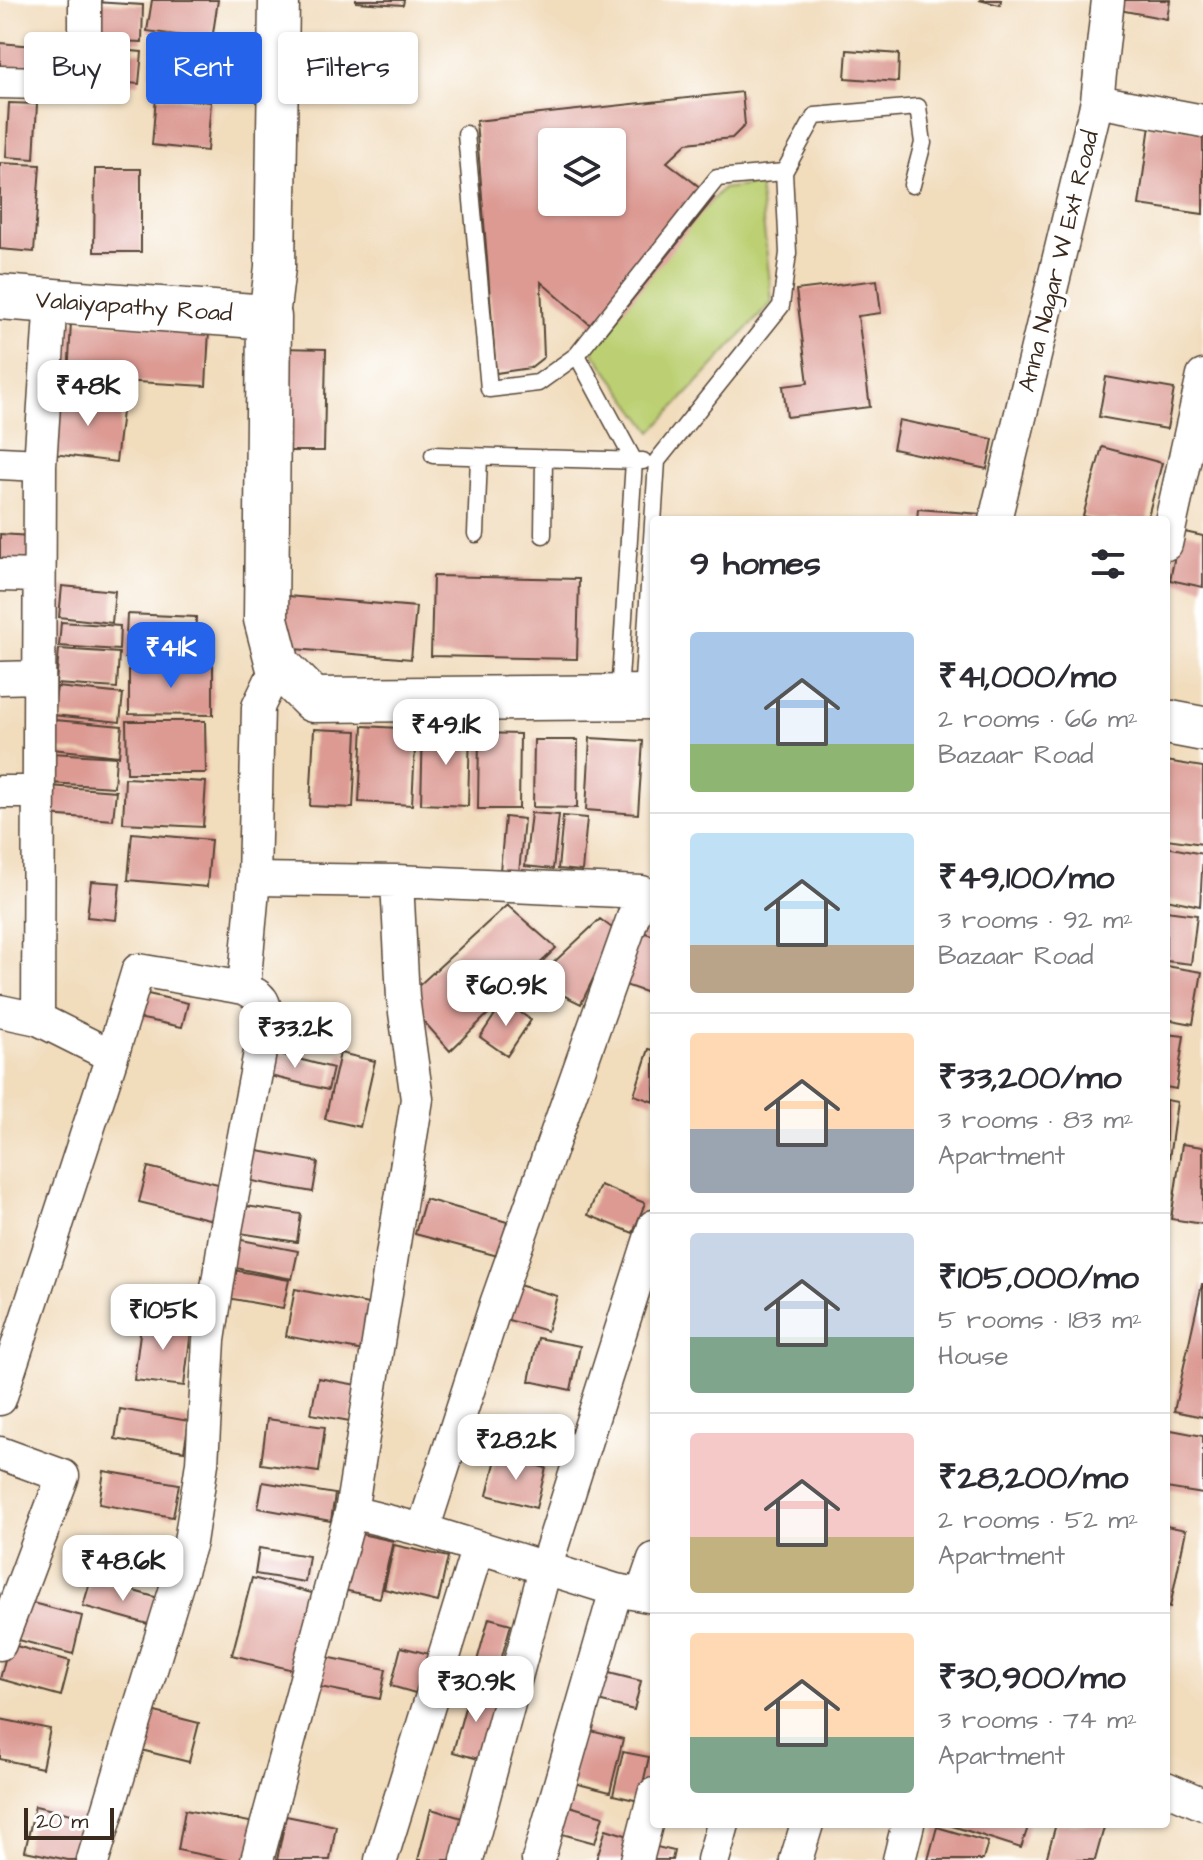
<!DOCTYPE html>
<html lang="en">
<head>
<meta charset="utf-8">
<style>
	:root { --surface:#fff; --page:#f2f2f3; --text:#2b2b33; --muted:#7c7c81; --line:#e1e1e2; --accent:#2563eb }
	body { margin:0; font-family:"Architects Daughter",sans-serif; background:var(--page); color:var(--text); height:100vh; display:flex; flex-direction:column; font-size:30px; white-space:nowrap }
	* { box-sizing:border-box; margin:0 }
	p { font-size:26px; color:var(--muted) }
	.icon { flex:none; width:44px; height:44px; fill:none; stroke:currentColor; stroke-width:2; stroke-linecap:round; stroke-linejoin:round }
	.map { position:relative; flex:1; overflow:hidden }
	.side { position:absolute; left:650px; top:516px; width:520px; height:1312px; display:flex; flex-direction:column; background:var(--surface); border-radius:8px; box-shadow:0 2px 6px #0004 }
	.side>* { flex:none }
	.hud { position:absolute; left:24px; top:32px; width:506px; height:72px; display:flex; gap:16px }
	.fabs { position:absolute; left:538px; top:128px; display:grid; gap:16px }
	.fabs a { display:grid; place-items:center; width:88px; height:88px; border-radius:8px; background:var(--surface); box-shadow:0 2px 6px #0004; font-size:40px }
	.scale { position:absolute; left:24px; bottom:20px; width:90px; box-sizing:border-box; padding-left:8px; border:4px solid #3b2a1e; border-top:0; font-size:22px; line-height:28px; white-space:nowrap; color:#3b2a1e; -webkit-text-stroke:6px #fff; paint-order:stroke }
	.price { position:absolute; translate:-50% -68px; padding:0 18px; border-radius:16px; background:#fff; color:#222; font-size:26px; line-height:52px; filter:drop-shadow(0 2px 4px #0008) }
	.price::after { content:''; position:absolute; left:50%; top:48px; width:24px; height:18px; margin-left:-12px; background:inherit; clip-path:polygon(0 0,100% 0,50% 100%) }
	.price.selected { background:var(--accent); color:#fff }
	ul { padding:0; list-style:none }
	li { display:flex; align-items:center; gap:24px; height:200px; padding:0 40px }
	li+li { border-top:2px solid var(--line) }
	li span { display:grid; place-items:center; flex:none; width:224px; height:160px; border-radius:8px; color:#555 }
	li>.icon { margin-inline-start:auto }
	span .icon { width:96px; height:96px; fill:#fffc; stroke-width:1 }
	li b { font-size:34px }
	h2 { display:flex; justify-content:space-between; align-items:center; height:96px; padding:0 40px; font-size:34px }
	.tag { padding:0 28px; border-radius:8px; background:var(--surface); box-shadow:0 2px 6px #0004; font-size:28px; line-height:72px }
	.tag.selected { background:var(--accent); color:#fff }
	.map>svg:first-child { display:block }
	.green { fill:#bcd073; stroke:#7c7d48; stroke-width:2 }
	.building { fill:#dc9a93; fill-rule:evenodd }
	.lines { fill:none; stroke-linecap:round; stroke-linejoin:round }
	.service-casing { stroke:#564536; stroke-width:19 }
	.minor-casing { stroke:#564536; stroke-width:35 }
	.tertiary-casing { stroke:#564536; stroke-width:43 }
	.secondary-casing { stroke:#564536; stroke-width:47 }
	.service { stroke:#fff; stroke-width:16 }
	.minor { stroke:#fff; stroke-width:32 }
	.tertiary { stroke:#fff; stroke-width:40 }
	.secondary { stroke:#fff; stroke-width:44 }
	.labels { text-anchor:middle; stroke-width:8; stroke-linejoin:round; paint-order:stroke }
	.street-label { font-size:24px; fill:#3b2a1e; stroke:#fff }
</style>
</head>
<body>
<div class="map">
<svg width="1203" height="1860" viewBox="0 0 1203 1860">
	<rect width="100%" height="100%" fill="#fff"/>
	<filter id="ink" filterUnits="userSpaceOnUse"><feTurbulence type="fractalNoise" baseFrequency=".0125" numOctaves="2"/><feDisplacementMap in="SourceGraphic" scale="16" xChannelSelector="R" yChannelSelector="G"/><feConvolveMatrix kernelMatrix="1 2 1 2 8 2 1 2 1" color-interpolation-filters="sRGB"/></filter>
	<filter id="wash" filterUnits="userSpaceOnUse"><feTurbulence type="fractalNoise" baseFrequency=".006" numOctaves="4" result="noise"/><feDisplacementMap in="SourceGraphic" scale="32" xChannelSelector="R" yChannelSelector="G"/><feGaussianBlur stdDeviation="1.8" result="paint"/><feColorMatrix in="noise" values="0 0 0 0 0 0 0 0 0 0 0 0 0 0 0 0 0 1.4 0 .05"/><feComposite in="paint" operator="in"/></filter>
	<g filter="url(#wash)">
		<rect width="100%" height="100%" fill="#f1dcbc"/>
		<path class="green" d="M759,184L772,302L652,432L586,342L722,189Z"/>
		<g id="blocks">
			<path class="building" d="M152,0H218L212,40L147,31Z
				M356,0H404L403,5L356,2Z
				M979,0H1001L1000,5Z
				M1115,0H1170L1167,19L1114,9Z
				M94,2L143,5L142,42L93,40Z
				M0,43L68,49L66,78L0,73Z
				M152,46L205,49L203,79L150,77Z
				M96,48L142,52L139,84L93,80Z
				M847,50L899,54L898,82L845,78Z
				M742,92L745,125L732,138L687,143L667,162L714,198L603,336L541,282L544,357L530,368L496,373L476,121ZM552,142H612V202H552Z
				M156,97L211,102L207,151L152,145Z
				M9,103L37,104L34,159L6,157Z
				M1150,125L1203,132V214L1139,205Z
				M0,163L40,165L34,252L0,249Z
				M95,169H141V252H94Z
				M877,280L881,313L858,316L870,407L787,417L783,386L808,383L796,290Z
				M71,322L209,330L206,386L68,378Z
				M278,348L326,349L324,451H277Z
				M1106,377L1174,389L1167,429L1099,417Z
				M61,394L123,403L116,462L53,454Z
				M899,420L993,439L987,469L893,449Z
				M1102,447L1162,463L1147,520H1097L1083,516Z
				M918,509L980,514V520H917Z
				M1180,531L1203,536V587L1170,580Z
				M0,534L30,536L28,572L0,570Z
				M433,576L579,579L577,659L431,656Z
				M62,586L115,591L112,623L59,617Z
				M287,596L416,607L411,659L283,648Z
				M127,614L196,617L194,661L125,658Z
				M61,622L120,626L119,650L59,646Z
				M59,649L119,653L117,688L56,684Z
				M129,664L213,665V715L129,714Z
				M57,687L123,694L120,722L53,715Z
				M55,720L122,726L119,756L52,749Z
				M126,721H205L206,773H127Z
				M363,726L416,729L412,805L359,802Z
				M423,728L470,729L468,806L421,804Z
				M314,729L357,731L353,808L310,806Z
				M479,733L520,734L519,809H478Z
				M590,738L643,741L638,814L586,810Z
				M534,740H578L577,808L533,807Z
				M52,753L116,757L114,787L50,783Z
				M1166,761L1203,767V844L1166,839Z
				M125,778L206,782L203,827L123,823Z
				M49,786L116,791L113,820L47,815Z
				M531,813L559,815L553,869L525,866Z
				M563,816L587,818L582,871L558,869Z
				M505,817L524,819L519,873L500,871Z
				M132,833L211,840L207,887L128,880Z
				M1166,847L1203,854L1200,906L1166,899Z
				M91,881L120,883L116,920L87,917Z
				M507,905L556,948L450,1051L404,999Z
				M1166,911L1197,915L1191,964L1166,961Z
				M600,919L616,931L581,1004L534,981Z
				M640,931L654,936V995L622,984Z
				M1166,966L1202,972L1193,1024L1166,1019Z
				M139,992L188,1003L182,1027L133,1017Z
				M504,1001L531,1020L507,1056L480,1037Z
				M1166,1034L1184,1036L1176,1089L1166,1087Z
				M649,1049L654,1050V1102L634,1095Z
				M264,1050L333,1068L328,1090L258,1073Z
				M340,1053L375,1061L360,1127L325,1119Z
				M1166,1100L1177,1102L1168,1166L1166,1165Z
				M1182,1144L1203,1147V1224L1171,1219Z
				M247,1149L318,1162L313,1192L241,1179Z
				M148,1167L222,1185L213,1220L139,1202Z
				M600,1185L645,1203L633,1233L588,1215Z
				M425,1199L507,1222L498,1256L415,1234Z
				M238,1205L301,1214L297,1242L234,1232Z
				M231,1238L298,1251L292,1279L226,1266Z
				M227,1269L289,1280L283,1308L222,1297Z
				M508,1282L557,1296L547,1331L498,1317Z
				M1202,1284H1203V1417L1174,1411Z
				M295,1289L373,1305L364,1351L286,1336Z
				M142,1318L192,1323L184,1386L134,1380Z
				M538,1338L580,1346L571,1390L529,1381Z
				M318,1378L357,1385L350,1421L311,1414Z
				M120,1409L189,1421L184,1451L115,1439Z
				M267,1419L325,1427L319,1472L261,1464Z
				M1166,1429L1203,1436V1494L1166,1488Z
				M497,1455L546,1468L536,1508L487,1495Z
				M104,1471L179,1484L173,1517L99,1504Z
				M263,1482L335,1494L331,1521L258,1508Z
				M1166,1526L1186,1530L1170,1607L1166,1606Z
				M352,1532L393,1541L380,1598L339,1589Z
				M394,1545L448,1557L438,1602L384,1589Z
				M259,1548L309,1556L305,1582L255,1574Z
				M252,1578L316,1594L297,1671L232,1655Z
				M91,1579L162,1599L155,1626L83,1606Z
				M21,1600L82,1616L73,1654L11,1638Z
				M489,1618L511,1624L499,1667L477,1661Z
				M9,1644L70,1661L61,1696L0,1679Z
				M401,1647L437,1656L426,1696L391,1686Z
				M326,1657L386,1669L380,1699L320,1687Z
				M597,1670L641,1681L634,1710L590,1699Z
				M470,1689L499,1697L482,1760L453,1752Z
				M143,1709L199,1723L189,1762L133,1748Z
				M0,1719L50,1729L42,1768L0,1759Z
				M583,1729L623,1739L610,1792L570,1782Z
				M623,1752L649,1757L639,1801L613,1795Z
				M563,1804L603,1816L595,1843L555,1832Z
				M35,1806L94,1819L85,1860H68L25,1851Z
				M431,1809L462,1818L451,1860H418Z
				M185,1810L255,1823L248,1860H227L178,1850Z
				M286,1816L336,1826L330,1860H277Z
				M946,1824H1029L1021,1848Z
				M1056,1824H1105L1095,1860H1046Z
				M937,1827L988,1842L983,1860H928Z
				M606,1829L635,1838L628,1860H596Z
				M648,1845L674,1851L672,1860H644Z"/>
		</g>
	</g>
	<g filter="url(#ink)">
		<use href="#blocks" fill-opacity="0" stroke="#564536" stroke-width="2"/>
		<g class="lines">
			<defs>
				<path id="service" d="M466,134L489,389L538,383L577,355L717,178L784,172L788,253L781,306L657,461L642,695
					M784,172L815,116L918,107L923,143L912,185
					M577,355L634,461L619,695
					M433,455L643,461
					M476,534L479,457
					M543,535L544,458"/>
				<path id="minor" d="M0,82L85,84V0
					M1097,101L1203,121
					M0,463L40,465
					M995,520L1097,101L1108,0
					M1166,544L1203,376
					M0,575L38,576
					M0,678L39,677
					M0,792H39
					M254,879L397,881L642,892L497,1301L423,1530
					M0,1011L38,1019L112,1056L138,970L244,988
					M38,1019L40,465L51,299
					M0,1399L112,1056
					M0,1453L63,1476L0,1644
					M351,1512L423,1530L616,1590L654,1597
					M642,1594L654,1559
					M1166,1788L1203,1804
					M93,1860L190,1542L202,1463L209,1340L226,1230L266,1021C265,999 263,998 244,988L254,879L258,707L278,665
					M257,1860L351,1512L417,1099L403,998L397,881
					M381,1860L478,1547
					M467,1860L545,1569L654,1226
					M538,1860L616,1590
					M637,1860L654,1794
					M713,1860L723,1824
					M796,1860L807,1824
					M899,1860L908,1824"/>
				<path id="tertiary" d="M269,317L275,267L279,0"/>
				<path id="secondary" d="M0,297L269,317L266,619L278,665L313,700L654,697
					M1166,722L1203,729"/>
			</defs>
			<use href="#service" class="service-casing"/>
			<use href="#minor" class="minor-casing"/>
			<use href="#tertiary" class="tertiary-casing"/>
			<use href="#secondary" class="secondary-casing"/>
			<use href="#service" class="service"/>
			<use href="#minor" class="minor"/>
			<use href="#tertiary" class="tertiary"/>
			<use href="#secondary" class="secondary"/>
		</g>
	</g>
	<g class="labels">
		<g class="street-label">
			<text transform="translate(1058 261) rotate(-76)" y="8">Anna Nagar W Ext Road</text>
			<text transform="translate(134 306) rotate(4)" y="8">Valaiyapathy Road</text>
		</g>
	</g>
</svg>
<div class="fabs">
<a><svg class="icon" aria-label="layers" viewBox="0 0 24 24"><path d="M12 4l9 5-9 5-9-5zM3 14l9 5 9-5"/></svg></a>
</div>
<div class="scale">20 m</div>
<b class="price" style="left:88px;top:428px">₹48K</b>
<b class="price selected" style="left:171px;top:690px">₹41K</b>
<b class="price" style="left:446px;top:767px">₹49.1K</b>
<b class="price" style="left:506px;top:1028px">₹60.9K</b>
<b class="price" style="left:295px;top:1070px">₹33.2K</b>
<b class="price" style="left:163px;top:1352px">₹105K</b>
<b class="price" style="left:516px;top:1482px">₹28.2K</b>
<b class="price" style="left:123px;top:1603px">₹48.6K</b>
<b class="price" style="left:476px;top:1724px">₹30.9K</b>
<div class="hud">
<a class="tag">Buy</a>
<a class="tag selected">Rent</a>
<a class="tag">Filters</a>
</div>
<section class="side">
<h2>9 homes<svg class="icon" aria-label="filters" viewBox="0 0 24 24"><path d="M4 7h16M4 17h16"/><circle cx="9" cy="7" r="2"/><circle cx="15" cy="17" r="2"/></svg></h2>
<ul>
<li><span style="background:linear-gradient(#a9c7e8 70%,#8fb573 0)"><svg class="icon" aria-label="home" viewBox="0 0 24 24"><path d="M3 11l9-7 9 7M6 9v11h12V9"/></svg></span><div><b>₹41,000/mo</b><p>2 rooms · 66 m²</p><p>Bazaar Road</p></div></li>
<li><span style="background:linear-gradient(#bfe0f5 70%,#b9a48a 0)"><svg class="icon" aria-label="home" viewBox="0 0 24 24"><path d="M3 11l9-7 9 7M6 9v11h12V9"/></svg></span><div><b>₹49,100/mo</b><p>3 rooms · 92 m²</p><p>Bazaar Road</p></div></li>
<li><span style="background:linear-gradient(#ffd9b3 60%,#9aa5b1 0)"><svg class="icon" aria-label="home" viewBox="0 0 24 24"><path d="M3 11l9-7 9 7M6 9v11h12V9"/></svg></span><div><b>₹33,200/mo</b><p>3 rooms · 83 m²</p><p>Apartment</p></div></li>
<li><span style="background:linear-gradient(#c9d6e8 65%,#7fa58c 0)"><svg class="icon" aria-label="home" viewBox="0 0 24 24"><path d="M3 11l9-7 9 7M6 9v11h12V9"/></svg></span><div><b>₹105,000/mo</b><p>5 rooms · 183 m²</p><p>House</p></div></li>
<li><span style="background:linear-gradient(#f6c9c9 65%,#c2b280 0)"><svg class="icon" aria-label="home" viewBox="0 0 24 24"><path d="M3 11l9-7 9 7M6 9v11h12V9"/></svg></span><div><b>₹28,200/mo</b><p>2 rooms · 52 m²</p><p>Apartment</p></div></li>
<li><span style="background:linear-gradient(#ffd9b3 65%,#7fa58c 0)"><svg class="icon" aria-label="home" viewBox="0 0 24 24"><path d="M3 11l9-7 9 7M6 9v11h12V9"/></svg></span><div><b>₹30,900/mo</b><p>3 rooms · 74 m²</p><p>Apartment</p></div></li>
</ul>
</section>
</div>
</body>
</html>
